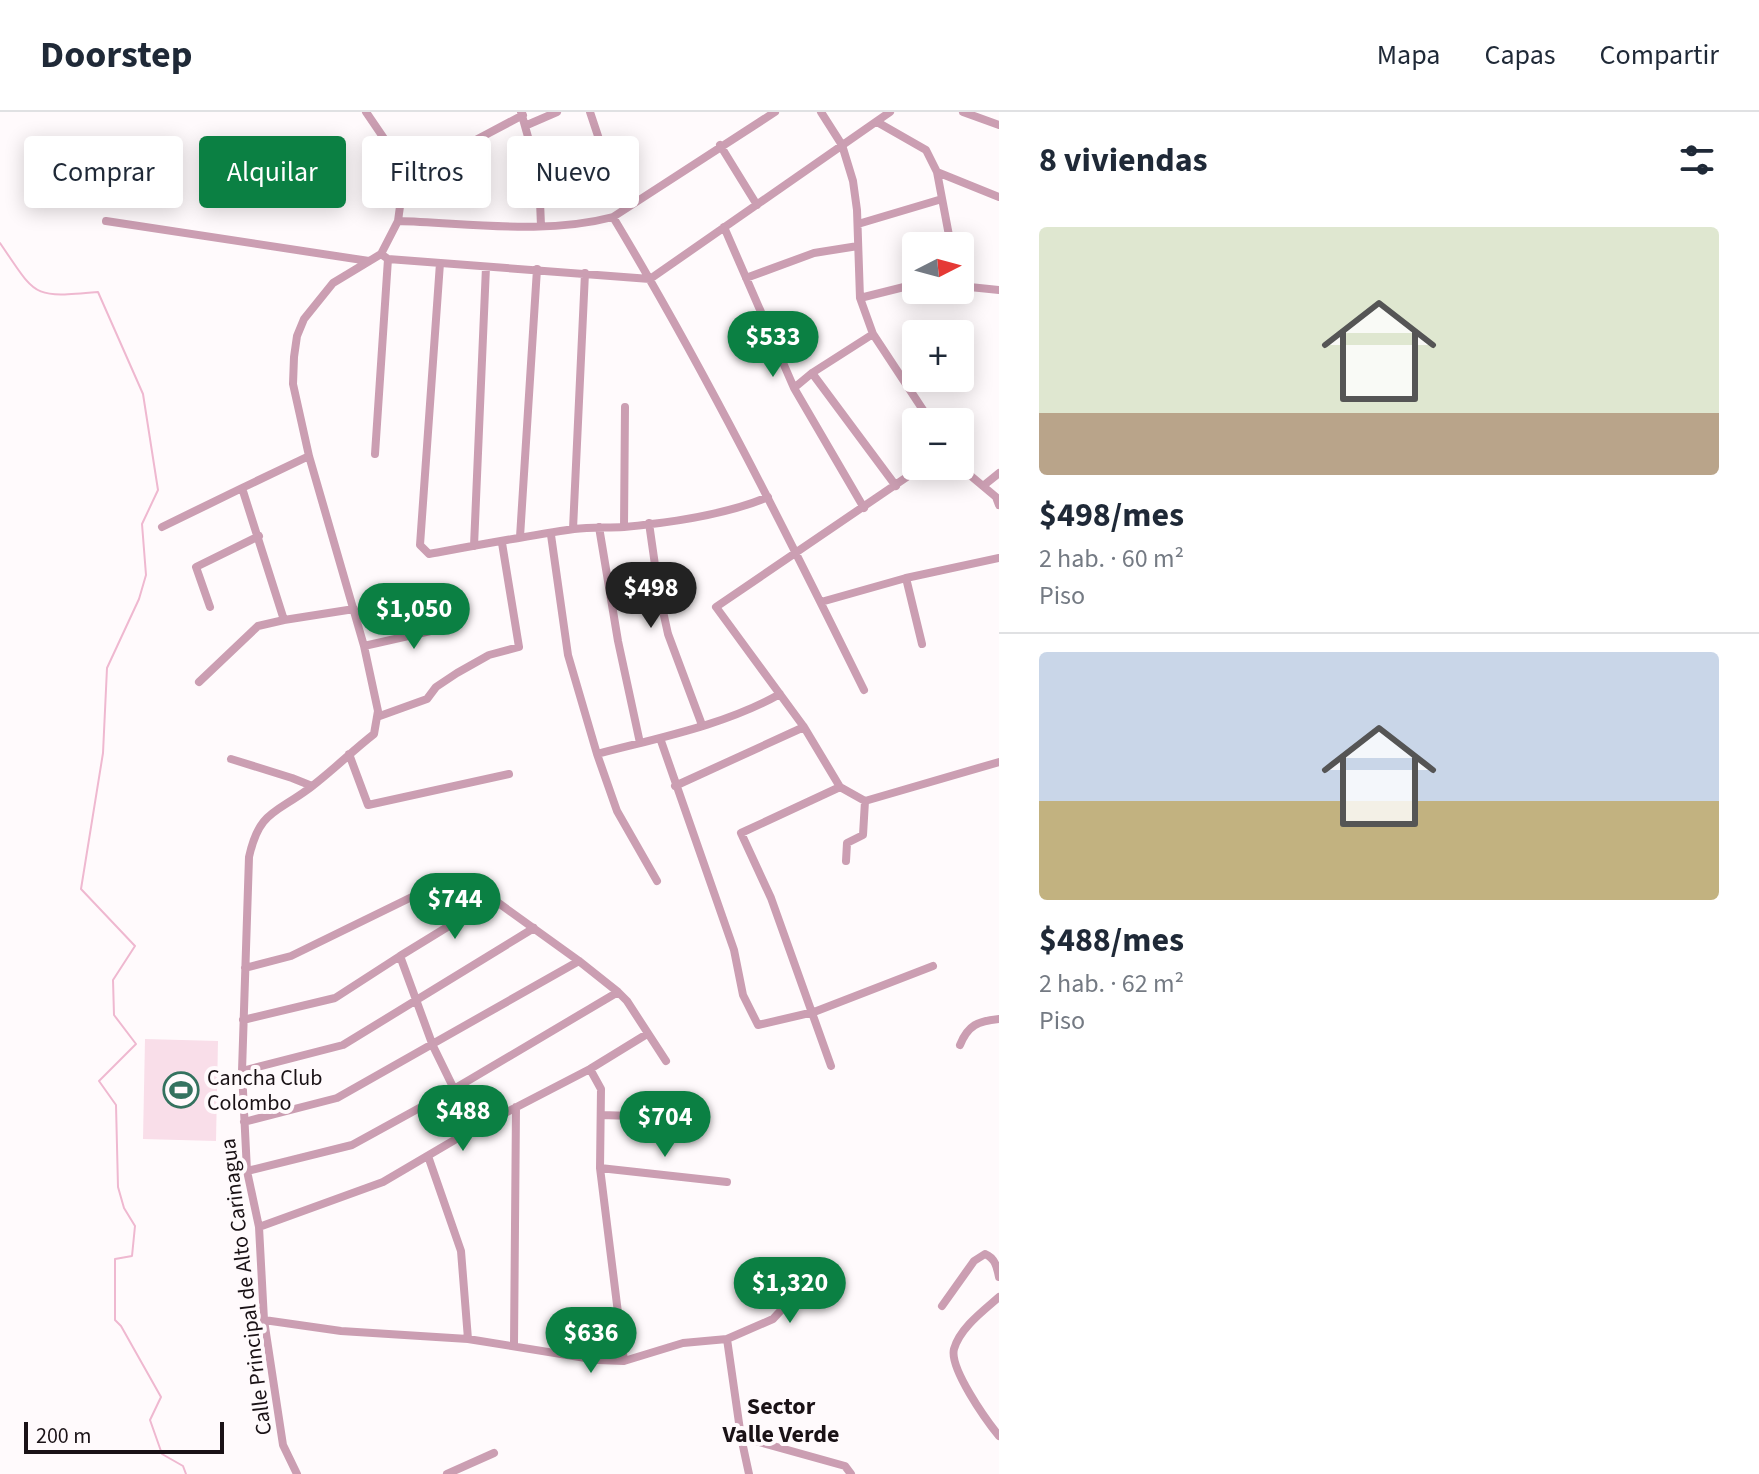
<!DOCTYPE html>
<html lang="es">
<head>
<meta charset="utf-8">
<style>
	:root { --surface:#fff; --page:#f6f6f7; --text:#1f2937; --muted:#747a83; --line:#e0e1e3; --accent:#0b8043 }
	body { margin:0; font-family:"Source Sans 3",sans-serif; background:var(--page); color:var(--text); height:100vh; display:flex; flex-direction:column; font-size:30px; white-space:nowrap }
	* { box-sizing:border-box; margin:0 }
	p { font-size:26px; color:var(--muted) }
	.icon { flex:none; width:44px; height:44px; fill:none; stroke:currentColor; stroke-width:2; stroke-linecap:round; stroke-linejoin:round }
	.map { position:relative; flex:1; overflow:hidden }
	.panel { display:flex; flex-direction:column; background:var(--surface); width:760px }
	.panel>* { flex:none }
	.guide { position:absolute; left:24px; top:24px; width:760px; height:72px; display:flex; gap:16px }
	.needle { width:52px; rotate:84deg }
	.controls { position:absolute; left:902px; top:120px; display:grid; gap:16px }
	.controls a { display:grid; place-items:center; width:72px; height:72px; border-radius:8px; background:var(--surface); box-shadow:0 4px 20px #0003; font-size:40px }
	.scale { position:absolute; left:24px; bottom:20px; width:200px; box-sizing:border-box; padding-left:8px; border:4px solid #1a1216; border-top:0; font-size:22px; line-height:28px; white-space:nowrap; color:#1a1216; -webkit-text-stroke:6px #fffafc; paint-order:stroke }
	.price { position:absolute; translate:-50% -68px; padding:0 18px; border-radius:28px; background:var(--accent); color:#fff; font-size:26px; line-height:52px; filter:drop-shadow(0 2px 4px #0008) }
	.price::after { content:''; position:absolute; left:50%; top:48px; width:24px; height:18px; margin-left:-12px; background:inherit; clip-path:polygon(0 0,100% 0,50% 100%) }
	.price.selected { background:#222; color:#fff }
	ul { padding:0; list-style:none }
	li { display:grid; align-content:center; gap:16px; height:424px; padding:0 40px }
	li+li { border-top:2px solid var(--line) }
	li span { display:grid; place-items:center; height:248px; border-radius:8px; color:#555 }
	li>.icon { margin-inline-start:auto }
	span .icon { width:144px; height:144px; fill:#fffc; stroke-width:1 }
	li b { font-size:34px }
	h2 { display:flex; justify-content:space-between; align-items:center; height:96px; padding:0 40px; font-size:34px }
	.tag { padding:0 28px; border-radius:8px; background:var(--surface); box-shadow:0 4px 20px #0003; font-size:28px; line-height:72px }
	.tag.selected { background:var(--accent); color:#fff }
	header { display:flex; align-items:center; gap:48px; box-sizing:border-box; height:112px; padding:0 40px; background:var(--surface); border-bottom:2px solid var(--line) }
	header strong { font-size:38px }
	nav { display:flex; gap:44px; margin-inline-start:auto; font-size:28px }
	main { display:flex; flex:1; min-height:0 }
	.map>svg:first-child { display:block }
	.green { fill:#f9dee9 }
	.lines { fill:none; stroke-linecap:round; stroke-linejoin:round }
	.stream { stroke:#efb8d0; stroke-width:2 }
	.minor { stroke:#cb9eb2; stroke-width:8 }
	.labels { text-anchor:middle; stroke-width:8; stroke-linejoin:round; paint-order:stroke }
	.poi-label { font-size:22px; fill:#1a1216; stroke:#fffafc; text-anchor:start }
	.street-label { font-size:22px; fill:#1a1216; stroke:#fffafc }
	.neighbourhood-label { font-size:24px; font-weight:bold; fill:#1a1216; stroke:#fffafc }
</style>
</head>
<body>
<header>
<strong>Doorstep</strong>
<nav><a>Mapa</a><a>Capas</a><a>Compartir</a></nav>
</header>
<main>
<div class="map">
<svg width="999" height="1362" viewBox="0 0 999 1362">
	<rect width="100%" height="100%" fill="#fffafc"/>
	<path class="green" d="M145,927L218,929L216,1029L143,1027Z"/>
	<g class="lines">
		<path class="stream" d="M0,131C37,185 31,186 98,180L143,282L158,378L142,412L146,463L139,487L107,556L103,641L81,777L135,834L113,868L114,903L136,932L99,969L116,993L118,1075L124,1096L135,1114L132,1144L115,1147V1208L121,1214L161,1285L150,1308L162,1342L183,1354L186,1362"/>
		<path class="minor" d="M521,0L539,64L541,114
			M590,0L606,48
			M821,0L842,33L853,69L857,98L860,186L873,222L931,310
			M963,0L999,13
			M877,10L926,38L937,60L951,134
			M527,13L557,0
			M720,33L757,93
			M463,43L472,30L523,3
			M937,60L999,85
			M613,105C705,258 785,418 864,578
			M106,109L369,149
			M398,109C469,111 545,123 613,105L775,0
			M858,112L942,87
			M724,115L794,276L864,396
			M381,142L388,147L650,167L890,0
			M440,151L420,433L429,442C478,433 526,424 574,417C591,415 607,416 624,415C667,411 728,402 768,385
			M746,166L814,141L858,134
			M960,174L999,178
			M860,186L916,172
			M812,261L896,374
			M794,276L812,261L873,222
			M375,342L388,147
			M309,344L242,376L284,508L354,497
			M923,354L716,495L804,615L840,675L865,689L999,650
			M959,354L996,385L999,393
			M983,374L999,361
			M649,411L659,481L668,522L702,613
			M162,415L242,376
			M599,415L618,529L640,631
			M624,415L625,295
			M573,417L585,161
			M551,423L568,543L597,642L617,699L657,769
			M520,425L537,157
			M474,434L486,155
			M906,466L922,532
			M821,490L906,466L999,446
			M210,495L196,455L259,424
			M364,534L457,513
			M199,570L258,514L284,508
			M377,605L427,587L436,575L457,561L489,543L519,535L502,431
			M660,626L734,838L743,883L758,913L814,900L933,854
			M349,642L368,693L509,662
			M597,642C658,626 725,613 780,582
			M231,647L292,666L312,674
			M675,674L804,615
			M846,749L847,731L863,723L865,689
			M400,844L493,787L579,849L618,880L627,889L666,949
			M245,856L291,844L420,781
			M243,908L335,886L400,844L433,934L454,977L463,1023
			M960,933C968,913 978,909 999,907
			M831,954L771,786L741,721L840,675
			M590,957L601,977L600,1056L624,1249
			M242,959L343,933L534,816
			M601,1003L698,1006
			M244,1010L337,986L579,849
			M428,1044L461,1139L468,1227
			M600,1056L727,1070
			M247,1059L352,1033L454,977L618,880
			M259,1115L383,1070L463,1023L590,957L647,922
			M999,1185C983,1199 960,1216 954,1237C949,1256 986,1308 999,1324
			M942,1194L974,1149L985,1142C995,1146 997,1155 999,1165
			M264,1208L341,1219L468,1227L598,1248L624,1249L683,1231L727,1227L741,1325L845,1354L851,1362
			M727,1227L773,1207L797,1181L831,1161
			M514,1233L516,995
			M741,1325L749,1362
			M297,1362L283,1333L264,1208L259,1115L247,1059L242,959L249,745C259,700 274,702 307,678C330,661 351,640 374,622L378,599L364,534L309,344L293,272L294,245L297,224L304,207L333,171L381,142L398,109L404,65L398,47L366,0
			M447,1362L494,1341"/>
	</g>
	<defs>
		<symbol id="stadium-ring" viewBox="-11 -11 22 22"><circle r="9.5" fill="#fffafc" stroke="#34725f" stroke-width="1.5"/><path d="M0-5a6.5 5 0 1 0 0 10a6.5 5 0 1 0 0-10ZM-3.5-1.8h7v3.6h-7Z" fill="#34725f"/></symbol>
	</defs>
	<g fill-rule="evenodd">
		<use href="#stadium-ring" x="161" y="958" width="40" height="40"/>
	</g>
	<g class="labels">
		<g class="poi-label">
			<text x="207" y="973">Cancha Club<tspan x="207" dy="25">Colombo</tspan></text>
		</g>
		<g class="street-label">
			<text transform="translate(245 1175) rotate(-97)" y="8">Calle Principal de Alto Carinagua</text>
		</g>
		<g class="neighbourhood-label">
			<text x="781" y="1302">Sector<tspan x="781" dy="28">Valle Verde</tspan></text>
		</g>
	</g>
</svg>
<div class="controls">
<a><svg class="needle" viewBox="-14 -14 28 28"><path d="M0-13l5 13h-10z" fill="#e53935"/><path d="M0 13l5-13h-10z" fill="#747a83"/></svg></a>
<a>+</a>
<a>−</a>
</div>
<div class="scale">200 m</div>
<b class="price" style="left:773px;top:267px">$533</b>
<b class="price selected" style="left:651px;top:518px">$498</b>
<b class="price" style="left:414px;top:539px">$1,050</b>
<b class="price" style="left:455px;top:829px">$744</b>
<b class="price" style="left:463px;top:1041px">$488</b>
<b class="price" style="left:665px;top:1047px">$704</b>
<b class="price" style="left:790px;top:1213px">$1,320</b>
<b class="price" style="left:591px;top:1263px">$636</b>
<div class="guide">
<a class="tag">Comprar</a>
<a class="tag selected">Alquilar</a>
<a class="tag">Filtros</a>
<a class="tag">Nuevo</a>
</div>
</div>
<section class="panel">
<h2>8 viviendas<svg class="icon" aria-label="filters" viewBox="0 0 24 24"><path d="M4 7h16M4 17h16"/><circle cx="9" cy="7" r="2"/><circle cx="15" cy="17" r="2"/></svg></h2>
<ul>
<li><span style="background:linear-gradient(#dfe7d0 75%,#b9a48a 0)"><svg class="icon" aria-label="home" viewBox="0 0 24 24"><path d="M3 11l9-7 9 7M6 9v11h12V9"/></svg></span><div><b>$498/mes</b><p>2 hab. · 60 m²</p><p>Piso</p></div></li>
<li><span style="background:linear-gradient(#c9d6e8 60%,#c2b280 0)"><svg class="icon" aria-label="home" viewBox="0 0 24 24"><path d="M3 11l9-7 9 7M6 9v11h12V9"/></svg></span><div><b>$488/mes</b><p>2 hab. · 62 m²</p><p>Piso</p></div></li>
</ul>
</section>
</main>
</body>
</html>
